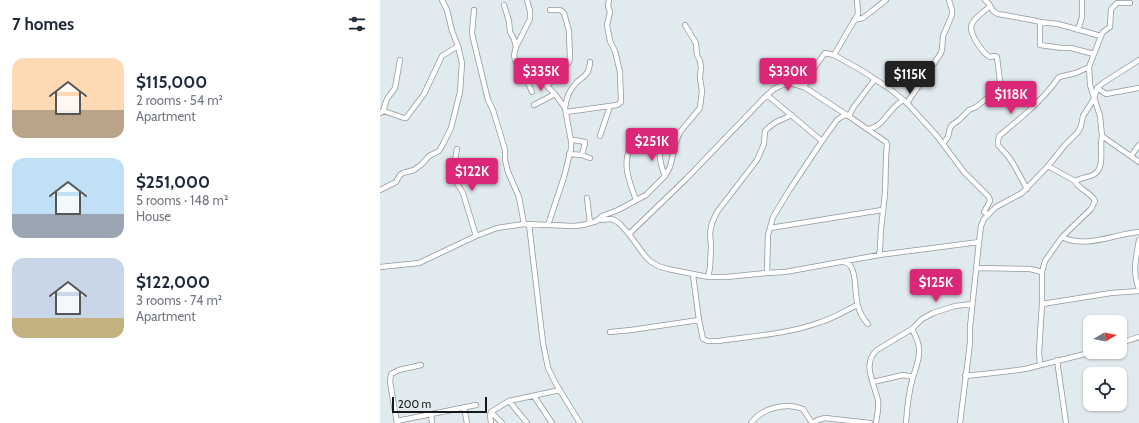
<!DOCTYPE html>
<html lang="en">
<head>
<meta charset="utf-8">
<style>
	:root { --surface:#fff; --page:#f2f2f3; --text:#1f2937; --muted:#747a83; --accent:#db2777 }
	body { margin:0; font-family:Cabin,sans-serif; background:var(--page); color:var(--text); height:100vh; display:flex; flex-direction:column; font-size:15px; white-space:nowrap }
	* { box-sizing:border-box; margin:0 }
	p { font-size:13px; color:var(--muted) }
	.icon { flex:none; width:22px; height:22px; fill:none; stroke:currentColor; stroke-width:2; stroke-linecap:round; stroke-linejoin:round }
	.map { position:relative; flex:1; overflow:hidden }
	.panel { display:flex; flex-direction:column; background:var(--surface); width:380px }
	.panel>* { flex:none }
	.needle { width:26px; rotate:81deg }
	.buttons { position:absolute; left:703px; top:315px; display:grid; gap:8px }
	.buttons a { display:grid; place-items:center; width:44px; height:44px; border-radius:8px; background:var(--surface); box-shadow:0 1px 3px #0004; font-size:20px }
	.scale { position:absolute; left:12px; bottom:10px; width:95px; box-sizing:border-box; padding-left:4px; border:2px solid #141819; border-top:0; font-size:11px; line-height:14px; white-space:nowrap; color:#141819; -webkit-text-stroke:3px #e1eaee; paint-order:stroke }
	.price { position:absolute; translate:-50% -34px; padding:0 9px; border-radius:4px; background:var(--accent); color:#fff; font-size:13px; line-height:26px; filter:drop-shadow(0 1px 2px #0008) }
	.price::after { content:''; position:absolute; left:50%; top:24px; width:12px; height:9px; margin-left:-6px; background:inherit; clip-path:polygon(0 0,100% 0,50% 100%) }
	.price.current { background:#222; color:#fff }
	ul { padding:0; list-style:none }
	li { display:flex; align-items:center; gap:12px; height:100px; padding:0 12px }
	li span { display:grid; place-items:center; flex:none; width:112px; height:80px; border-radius:12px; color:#555 }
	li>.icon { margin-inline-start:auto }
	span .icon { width:48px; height:48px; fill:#fffc; stroke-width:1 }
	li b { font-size:17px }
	h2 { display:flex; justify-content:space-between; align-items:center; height:48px; padding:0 12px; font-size:17px }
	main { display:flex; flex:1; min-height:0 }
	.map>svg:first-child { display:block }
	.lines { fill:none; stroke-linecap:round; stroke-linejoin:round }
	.minor-casing { stroke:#90989c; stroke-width:6 }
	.minor { stroke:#fff; stroke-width:4.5 }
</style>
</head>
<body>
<main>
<section class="panel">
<h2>7 homes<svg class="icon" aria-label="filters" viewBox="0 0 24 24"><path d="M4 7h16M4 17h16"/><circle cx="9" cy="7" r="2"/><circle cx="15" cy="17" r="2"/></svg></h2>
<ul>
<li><span style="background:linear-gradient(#ffd9b3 65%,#b9a48a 0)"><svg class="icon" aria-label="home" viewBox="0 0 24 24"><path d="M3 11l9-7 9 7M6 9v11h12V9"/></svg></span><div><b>$115,000</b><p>2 rooms · 54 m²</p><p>Apartment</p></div></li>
<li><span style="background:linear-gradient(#bfe0f5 70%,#9aa5b1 0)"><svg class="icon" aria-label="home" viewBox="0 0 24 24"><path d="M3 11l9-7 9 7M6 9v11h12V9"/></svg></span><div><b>$251,000</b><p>5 rooms · 148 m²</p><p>House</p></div></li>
<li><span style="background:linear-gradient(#c9d6e8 75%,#c2b280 0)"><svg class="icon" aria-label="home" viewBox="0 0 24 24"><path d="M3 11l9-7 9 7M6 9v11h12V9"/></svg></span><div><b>$122,000</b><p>3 rooms · 74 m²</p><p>Apartment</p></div></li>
</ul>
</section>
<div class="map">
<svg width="759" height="423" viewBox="0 0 759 423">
	<rect width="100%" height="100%" fill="#e1eaee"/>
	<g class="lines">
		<defs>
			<path id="minor" d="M147,0L150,11V19L136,47L134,55L135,60L140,69L144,73L152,76L163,82L175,94L185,108L191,141V149L184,177L168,225
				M605,0L609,4L613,11L618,14L652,20L660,22L678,24L721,36
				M750,3H737L731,9L730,27L723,32L721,36L709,67L710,85L720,116L722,136L759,162
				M124,5L129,21L130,32L134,39L136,47
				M94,10L92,33L93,38L108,100L113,110L120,133L125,150V160L128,172L139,197L144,224
				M474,20L483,18L506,0
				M660,22V44
				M698,30L702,17V0
				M660,45L682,48H691L714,54
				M454,55L478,14L477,0
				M144,73L152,92
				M167,86L189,62L190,59L189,31L184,13L180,10H170
				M424,87L436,65L445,53L454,55L481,70L510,89L527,103L557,136L584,172L609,197L610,201L604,212L608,214
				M717,88L726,94L759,88
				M387,95L442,141
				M527,103L561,53L562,49L563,36L572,15V10L569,0
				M154,105L175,94
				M185,108C186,98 189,90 197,82C205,75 209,75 210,62
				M3,111L7,99L15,88L20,60
				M186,112L237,105L241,102L240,72L235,51L230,41L227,25L230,12L228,6L229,0
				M0,113L4,111L24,118H26L44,94L62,56L78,46
				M469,116L473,108L495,79
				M488,129C505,127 509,106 524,100
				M220,136L230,106
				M191,141L194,140L205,142V143L202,155
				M252,143C241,164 249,180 256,200
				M279,144C279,155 280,165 285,176
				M563,144L568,137L570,128L572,125L579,120L589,110L596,107L616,91L618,88L620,82L617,57L615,56L610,57C602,52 586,31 593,22C597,16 605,11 610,6
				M77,149L74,165L72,169L73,177L83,193L96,236
				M189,154L202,155L210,158
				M751,156L759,145
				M668,166L695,181C701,178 708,177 713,175C726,169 719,148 722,136
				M647,189L634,165L628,156L618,145V141L619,136C641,118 663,100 679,77L696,73L709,67
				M0,190L16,182L20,175L23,173L34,170L42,164L49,156L59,151L63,144L71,128L80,92L82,63L78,46L72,31L67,10L62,0
				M207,198L210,223
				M217,220L232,219L239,223L249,234L265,256L270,261L278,266L288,269L328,277H346L387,273L405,272L499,255L599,242
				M149,224L163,343L168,368L176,384L200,423
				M390,228L502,210
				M249,234L306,179L387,95L394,89L400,86L410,83L424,87L467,115L506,142L507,145C505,161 506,177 505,193C504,205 502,218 501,230C500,239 501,247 499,255
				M682,237C706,249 734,234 759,232
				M759,240C756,259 752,271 759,289
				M464,262C467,263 470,264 471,267C474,271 474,277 475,282C476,298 477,313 488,324
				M0,267L39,263L96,236L117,228L144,224L194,226L203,225L217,221L222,216L238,210L266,195L285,176L290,167L296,142L300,132L320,108L322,91L320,78L321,67L320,61L317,55L316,43L305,25
				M596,268L650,269L662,272
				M387,273L388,235L393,217L410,189L442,141L457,120L463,116L467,115
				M328,277L330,268L331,247L330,233L332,223L337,212L377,160L384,144L385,131L388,128L396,122L412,115
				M662,304L731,293L759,291
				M319,320L323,339L328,341H339C373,336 408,334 441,322C454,318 465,311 477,305
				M230,332L251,330L319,320L313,275
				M740,343L759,337
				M677,360L686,423
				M660,364L659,352L662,304V272L665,261L682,237L711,209L715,201C711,192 699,190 695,181
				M585,376L622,372L645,369L713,352
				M493,382L523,375L533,377
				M154,396L172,423
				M129,401L147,423
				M84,407L87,423
				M111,412L122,423
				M51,414L52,423
				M17,421L96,405
				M17,423L10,382L11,374L19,370L41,365
				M111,423L110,415L111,412L129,401L180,390
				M371,423C382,408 406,402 423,409L432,423
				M432,423L438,420L445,418L490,423
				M496,423C497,416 499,408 498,401C495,384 481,364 497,350L532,329L542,319L553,313L575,306L592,304
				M526,423C527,408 529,391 533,377C536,367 540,359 539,349C539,342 535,335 532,329
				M580,423L590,343V327L599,242L601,226L604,219L616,207L642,193L668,166L685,145L698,132L701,126L703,116L714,99L717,88L723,83L759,60"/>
		</defs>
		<use href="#minor" class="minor-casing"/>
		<use href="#minor" class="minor"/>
	</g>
</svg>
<div class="buttons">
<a><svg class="needle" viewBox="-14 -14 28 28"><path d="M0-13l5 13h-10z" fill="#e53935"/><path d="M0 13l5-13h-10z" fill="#747a83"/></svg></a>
<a><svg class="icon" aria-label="locate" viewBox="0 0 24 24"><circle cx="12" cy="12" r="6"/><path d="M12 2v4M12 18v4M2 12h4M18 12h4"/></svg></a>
</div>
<div class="scale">200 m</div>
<b class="price" style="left:161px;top:92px">$335K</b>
<b class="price" style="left:408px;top:92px">$330K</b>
<b class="price current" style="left:530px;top:95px">$115K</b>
<b class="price" style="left:631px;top:115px">$118K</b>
<b class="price" style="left:272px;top:162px">$251K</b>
<b class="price" style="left:92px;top:192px">$122K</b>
<b class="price" style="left:556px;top:303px">$125K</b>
</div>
</main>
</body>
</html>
